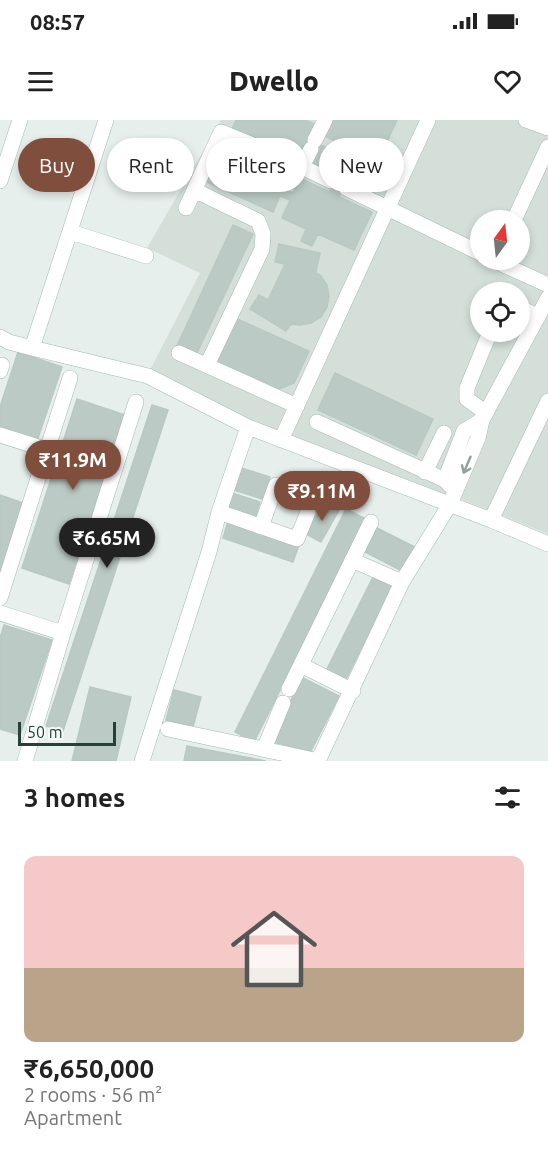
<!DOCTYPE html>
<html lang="en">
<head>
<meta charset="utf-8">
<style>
	:root { --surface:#fff; --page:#f2f2f2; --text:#222; --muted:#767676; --line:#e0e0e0; --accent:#804e3d }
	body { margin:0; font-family:Ubuntu,sans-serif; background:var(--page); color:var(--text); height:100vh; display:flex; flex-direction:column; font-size:22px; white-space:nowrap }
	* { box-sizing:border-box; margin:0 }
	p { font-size:20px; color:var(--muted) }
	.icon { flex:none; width:33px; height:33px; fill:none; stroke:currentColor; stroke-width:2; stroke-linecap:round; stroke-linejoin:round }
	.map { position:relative; height:641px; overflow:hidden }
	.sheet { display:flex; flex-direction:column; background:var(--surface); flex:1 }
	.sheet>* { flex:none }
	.top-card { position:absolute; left:18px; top:18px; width:513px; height:54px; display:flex; gap:12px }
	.needle { width:39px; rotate:15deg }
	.tools { position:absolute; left:470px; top:90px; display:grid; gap:12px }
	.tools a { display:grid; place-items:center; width:60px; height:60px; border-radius:50%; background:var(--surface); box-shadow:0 3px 9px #0003; font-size:30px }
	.scale { position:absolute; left:18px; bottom:15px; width:98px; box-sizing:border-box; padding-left:6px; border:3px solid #24423a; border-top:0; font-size:16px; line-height:21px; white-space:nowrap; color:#24423a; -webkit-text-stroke:4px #f7fbf9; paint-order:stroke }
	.price { position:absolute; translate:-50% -51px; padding:0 14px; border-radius:21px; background:var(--accent); color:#fff; font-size:20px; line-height:39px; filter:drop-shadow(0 2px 3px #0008) }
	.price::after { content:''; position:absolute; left:50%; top:36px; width:18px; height:14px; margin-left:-9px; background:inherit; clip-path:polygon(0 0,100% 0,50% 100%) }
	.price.current { background:#222; color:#fff }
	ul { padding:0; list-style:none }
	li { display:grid; align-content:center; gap:12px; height:318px; padding:0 24px }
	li+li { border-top:2px solid var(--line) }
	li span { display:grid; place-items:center; height:186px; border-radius:12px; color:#555 }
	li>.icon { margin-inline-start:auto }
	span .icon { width:108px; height:108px; fill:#fffc; stroke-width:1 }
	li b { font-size:26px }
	h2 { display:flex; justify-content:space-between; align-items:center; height:72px; padding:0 24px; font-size:26px }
	.pill { padding:0 21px; border-radius:27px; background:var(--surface); box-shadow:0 3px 9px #0003; font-size:21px; line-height:54px }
	.pill.current { background:var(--accent); color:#fff }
	.status { display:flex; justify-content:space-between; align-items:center; height:42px; padding:0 30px; background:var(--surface); direction:ltr }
	.status svg { height:16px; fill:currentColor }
	header { display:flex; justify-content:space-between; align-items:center; height:78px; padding:0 24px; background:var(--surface); font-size:27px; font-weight:800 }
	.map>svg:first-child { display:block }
	.built { fill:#d4dfda; fill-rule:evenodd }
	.building { fill:#bbcac4; stroke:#b8c9c2; stroke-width:1.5 }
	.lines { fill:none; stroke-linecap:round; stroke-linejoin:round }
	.minor-casing { stroke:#a8b8b2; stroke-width:16 }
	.minor { stroke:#fff; stroke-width:15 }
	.oneway { stroke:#92a09c }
</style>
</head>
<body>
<div class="status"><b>08:57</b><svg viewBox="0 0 49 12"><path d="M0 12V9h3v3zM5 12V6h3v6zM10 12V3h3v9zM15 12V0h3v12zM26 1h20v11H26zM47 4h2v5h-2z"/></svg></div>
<header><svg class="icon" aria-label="menu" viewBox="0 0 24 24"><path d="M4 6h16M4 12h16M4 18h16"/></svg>Dwello<svg class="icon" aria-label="heart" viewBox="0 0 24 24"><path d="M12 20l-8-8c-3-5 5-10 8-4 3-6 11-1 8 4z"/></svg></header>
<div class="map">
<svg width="548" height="641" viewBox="0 0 548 641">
	<rect width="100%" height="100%" fill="#e6efeb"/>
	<path class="built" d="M221,0H548V414L456,377L379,355L257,306L150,250L200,153L147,128ZM480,100H519V140H480ZM480,172H519V212H480Z"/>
	<path class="building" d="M236,0H305L314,4L307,19L356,41L360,32L324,16L332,0H397L365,70L346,61L339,77L372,92L354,130L318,114L312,126L301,121L306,109L282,98L290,80L280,76L273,92L207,62L223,26L289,56L284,69L293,73L300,58L329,72L336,57L310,45L317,29L305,24L298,39L232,9Z
		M233,105L253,114L196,235L177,226Z
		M279,124L320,133L316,151L312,150L321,156L327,165L329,176L327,187L321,197L311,203L300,205L291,204L286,211L250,189L259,175L268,180L285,144L275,142Z
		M235,198L309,231L294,263L277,270L215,242Z
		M18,232L62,247L37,321L0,309V287Z
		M335,253L433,299L416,335L318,290Z
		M77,279L125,295L69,464L22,448Z
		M152,285L168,290L63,611L46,606Z
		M241,348L270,357L262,379L234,370Z
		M232,373L260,382L254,402L225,393Z
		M0,375L23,383L0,451Z
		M324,382L339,390L321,422L306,414Z
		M346,389L366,399L254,622L235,612Z
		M228,401L299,425L293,442L223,418Z
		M377,408L415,427L402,451L365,432Z
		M374,455L393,465L345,561L326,551Z
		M4,505L52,520L20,615L0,609V518Z
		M301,557L339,576L311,631L273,622Z
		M90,567L131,577L116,641H72Z
		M174,570L201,577L193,607L166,600Z
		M187,626L266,641H184Z"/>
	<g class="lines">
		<defs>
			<path id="minor" d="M526,0L548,8
				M315,20L325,0
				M302,47L311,29
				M0,61L20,0
				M346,68L480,133
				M194,70L258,101L263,114L262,129L207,245
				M186,88L221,12L284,38L331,61
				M514,100L548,27
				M71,112L146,136
				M493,140L548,165
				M519,187L538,197
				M0,217L9,222L32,228L148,256L248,307L491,400L548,424
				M32,228L106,0
				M179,233L297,286
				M0,251L2,245
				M486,293L467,279V268L490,212
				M317,302L445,360L455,371
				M0,315L48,330
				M281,320L428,0
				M425,352L444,313
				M445,360L464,311L482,300
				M219,392L297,419L310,387
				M491,400L548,281
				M261,407L276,365
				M352,440L402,462
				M0,478L70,258
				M0,493L63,513
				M301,545L353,571
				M289,569L371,402
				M168,609L319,641
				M264,629L283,583
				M25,641L63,513L136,282
				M142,641L209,432L219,392L248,307
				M318,641L402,462L450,384L478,318L482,300L548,178"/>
		</defs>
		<use href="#minor" class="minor-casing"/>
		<use href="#minor" class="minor"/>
	</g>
	<defs><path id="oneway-shaft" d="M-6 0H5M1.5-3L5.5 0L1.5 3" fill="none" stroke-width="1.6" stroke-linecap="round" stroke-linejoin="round" transform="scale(1.5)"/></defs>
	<use class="oneway" href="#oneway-shaft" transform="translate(467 345) rotate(113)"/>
</svg>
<div class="tools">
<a><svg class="needle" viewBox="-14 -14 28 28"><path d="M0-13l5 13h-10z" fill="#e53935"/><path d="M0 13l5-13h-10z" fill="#767676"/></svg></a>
<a><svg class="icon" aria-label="locate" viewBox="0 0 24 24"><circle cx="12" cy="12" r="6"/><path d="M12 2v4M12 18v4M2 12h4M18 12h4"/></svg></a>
</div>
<div class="scale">50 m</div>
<b class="price" style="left:73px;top:371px">₹11.9M</b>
<b class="price" style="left:322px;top:402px">₹9.11M</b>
<b class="price current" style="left:107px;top:449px">₹6.65M</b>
<div class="top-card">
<a class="pill current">Buy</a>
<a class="pill">Rent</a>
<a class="pill">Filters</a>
<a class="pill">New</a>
</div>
</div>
<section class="sheet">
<h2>3 homes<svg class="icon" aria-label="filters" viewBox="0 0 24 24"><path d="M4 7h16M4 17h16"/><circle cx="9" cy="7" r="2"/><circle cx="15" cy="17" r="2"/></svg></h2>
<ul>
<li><span style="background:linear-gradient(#f6c9c9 60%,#b9a48a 0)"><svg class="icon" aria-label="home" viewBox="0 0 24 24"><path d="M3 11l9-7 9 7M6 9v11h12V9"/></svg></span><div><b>₹6,650,000</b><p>2 rooms · 56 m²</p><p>Apartment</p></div></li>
</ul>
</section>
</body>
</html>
